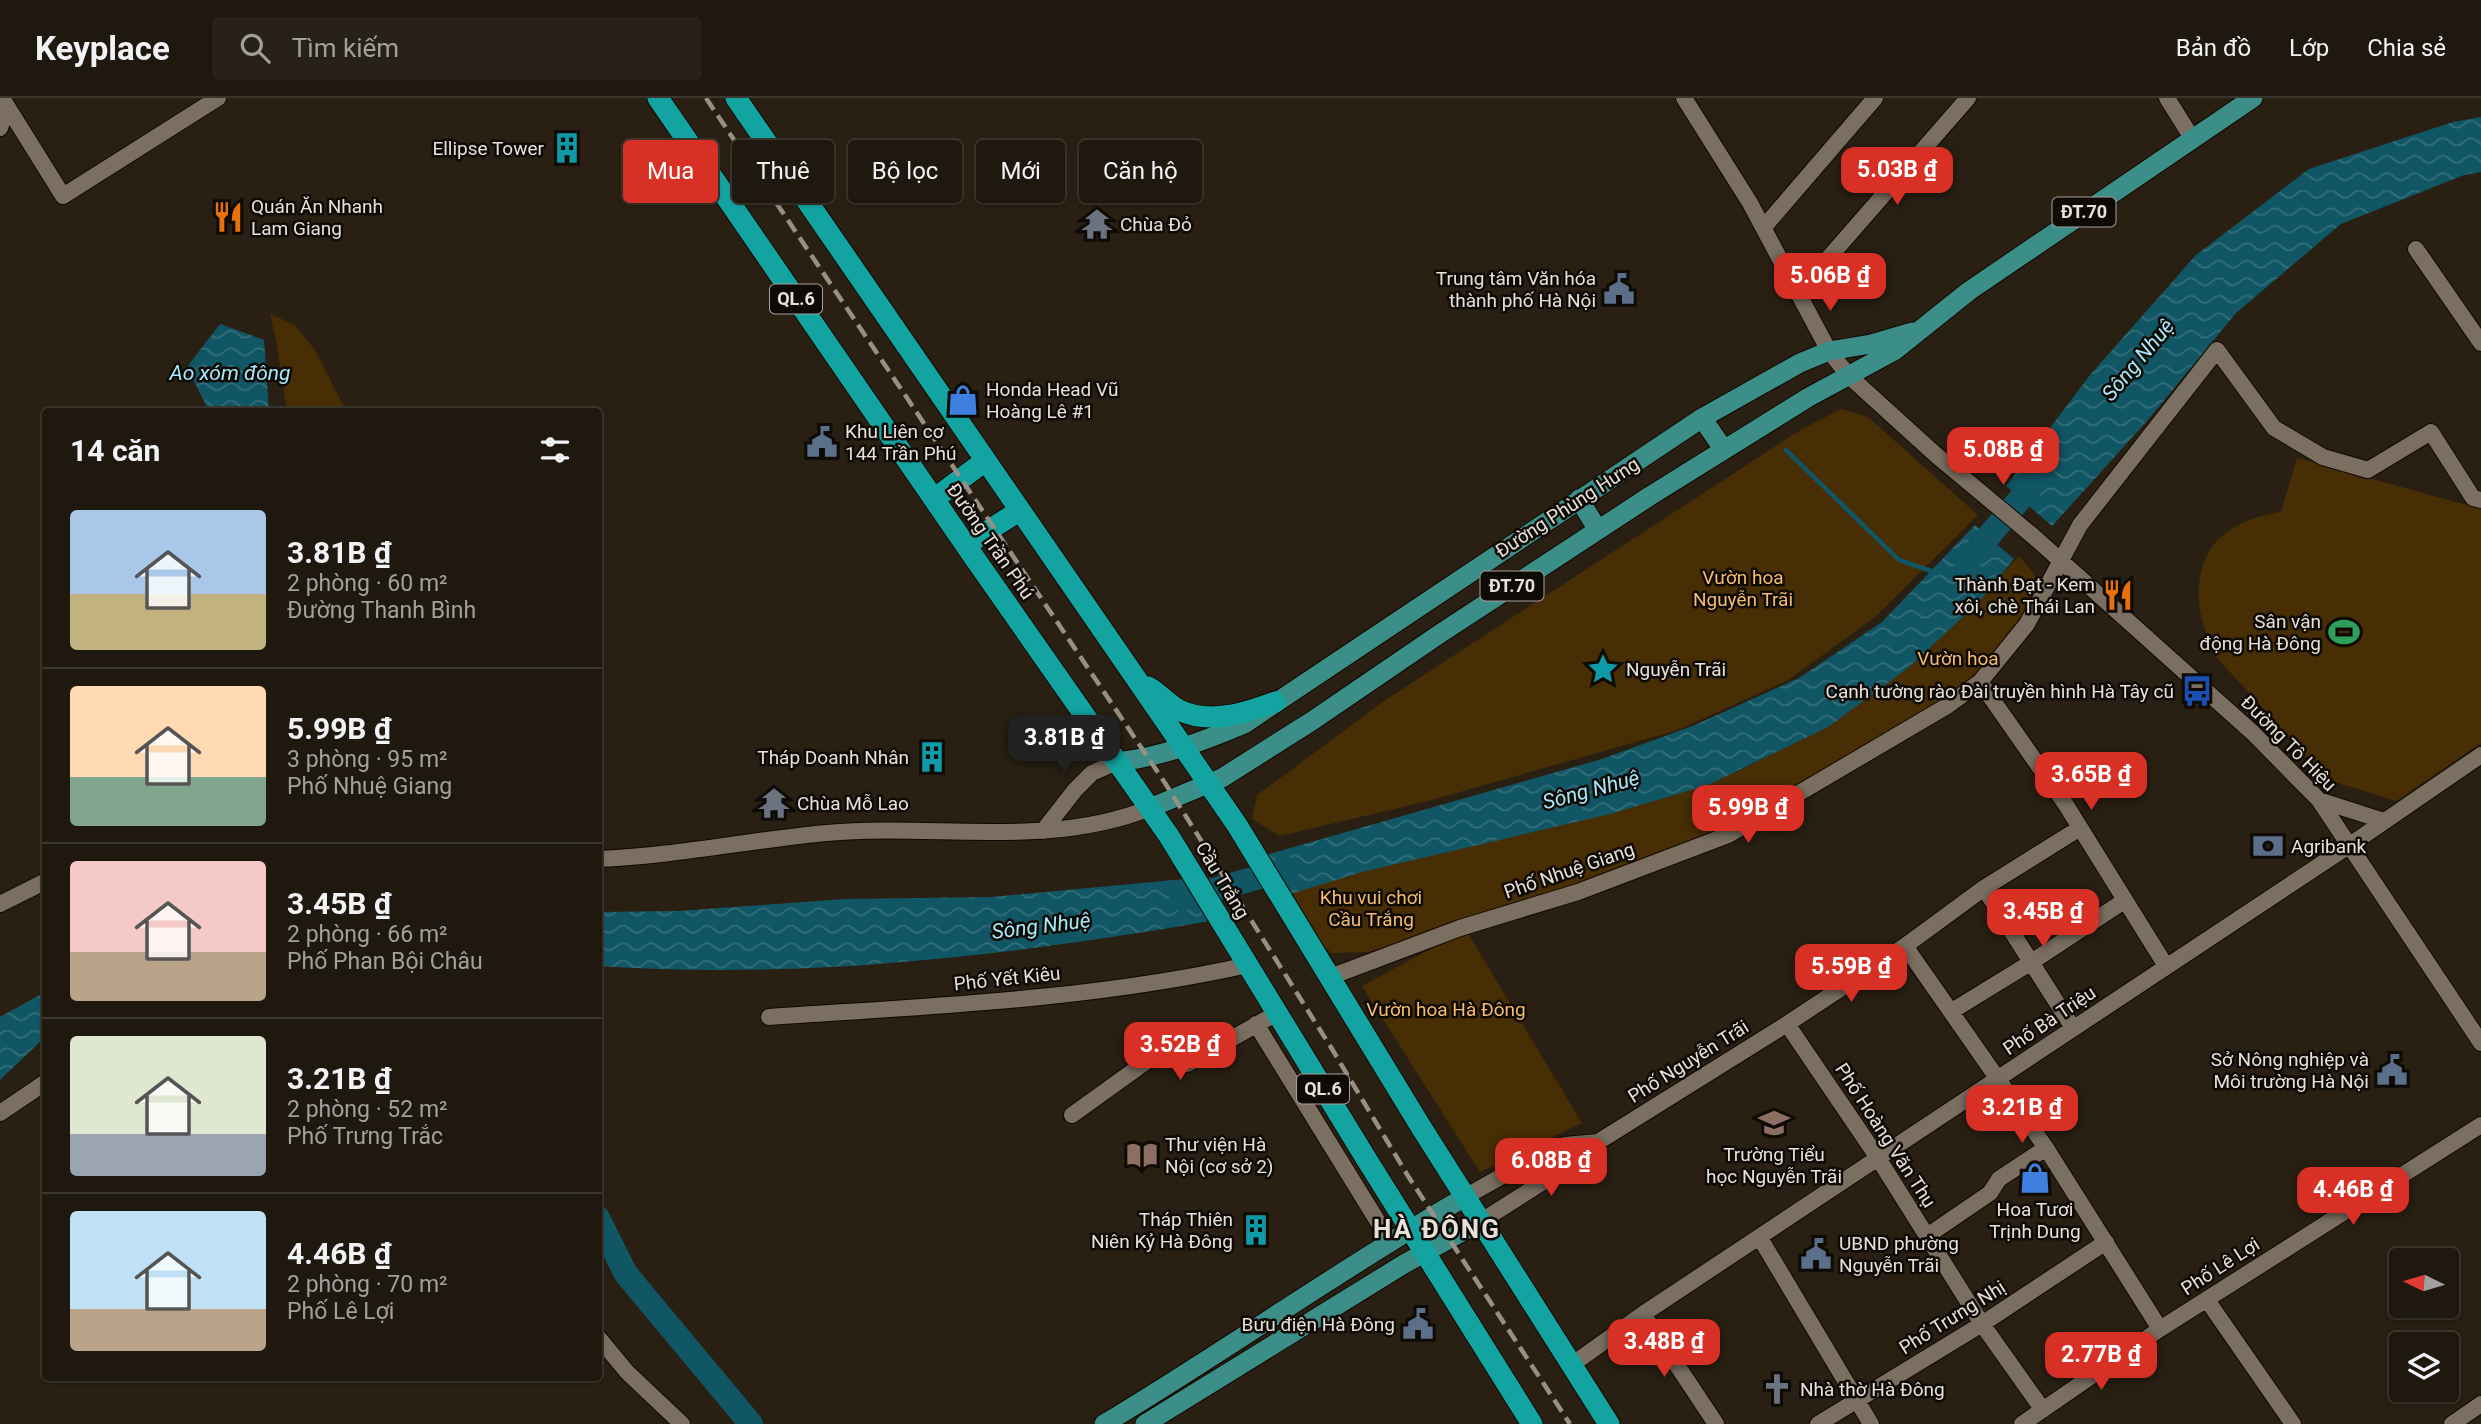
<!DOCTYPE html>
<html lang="vi">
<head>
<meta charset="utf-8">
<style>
	:root { --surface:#1f180e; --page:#272117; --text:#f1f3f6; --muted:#a1a09e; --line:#3c372e; --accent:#d93025 }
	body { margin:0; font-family:Roboto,sans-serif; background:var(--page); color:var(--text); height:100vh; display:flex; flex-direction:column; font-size:26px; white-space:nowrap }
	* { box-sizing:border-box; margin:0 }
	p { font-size:23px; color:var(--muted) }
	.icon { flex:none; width:38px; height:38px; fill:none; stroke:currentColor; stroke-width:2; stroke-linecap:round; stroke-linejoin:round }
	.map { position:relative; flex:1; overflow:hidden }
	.details { position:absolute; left:42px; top:310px; width:560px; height:973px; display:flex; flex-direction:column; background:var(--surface); border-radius:7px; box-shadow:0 2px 5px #0004,0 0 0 2px var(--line) }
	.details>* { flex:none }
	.hud { position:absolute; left:623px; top:42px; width:665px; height:63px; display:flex; gap:14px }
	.needle { width:46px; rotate:275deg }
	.buttons { position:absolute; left:2389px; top:1150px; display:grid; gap:14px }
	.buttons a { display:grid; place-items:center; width:70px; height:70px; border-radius:7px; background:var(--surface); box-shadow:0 2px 5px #0004,0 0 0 2px var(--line); font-size:35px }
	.price { position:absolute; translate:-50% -60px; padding:0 16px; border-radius:14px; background:var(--accent); color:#fff; font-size:23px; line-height:46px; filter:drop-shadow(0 2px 4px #0008) }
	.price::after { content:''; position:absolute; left:50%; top:42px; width:21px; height:16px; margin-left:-10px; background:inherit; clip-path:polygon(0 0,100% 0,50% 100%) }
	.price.selected { background:#222; color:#fff }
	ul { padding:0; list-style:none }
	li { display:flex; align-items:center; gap:21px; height:175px; padding:0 28px }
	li+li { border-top:2px solid var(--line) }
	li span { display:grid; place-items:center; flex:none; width:196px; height:140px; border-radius:7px; color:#555 }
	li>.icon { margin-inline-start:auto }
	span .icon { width:84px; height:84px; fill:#fffc; stroke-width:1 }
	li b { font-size:30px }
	h2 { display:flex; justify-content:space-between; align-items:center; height:84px; padding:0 28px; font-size:30px }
	.tag { padding:0 24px; border-radius:7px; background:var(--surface); box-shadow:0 2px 5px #0004,0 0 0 2px var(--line); font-size:24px; line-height:63px }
	.tag.selected { background:var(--accent); color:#fff }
	header { display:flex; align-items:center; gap:42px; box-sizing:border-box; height:98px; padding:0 35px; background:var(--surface); border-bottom:2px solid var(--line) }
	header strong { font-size:33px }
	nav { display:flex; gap:38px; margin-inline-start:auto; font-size:24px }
	.search { width:490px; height:63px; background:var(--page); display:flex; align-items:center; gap:18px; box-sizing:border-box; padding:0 24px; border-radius:7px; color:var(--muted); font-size:26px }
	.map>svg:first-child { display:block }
	.green { fill:#482e04 }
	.water { fill:url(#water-waves) }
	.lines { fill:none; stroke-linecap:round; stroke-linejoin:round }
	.stream { stroke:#115665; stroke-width:4.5 }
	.river { stroke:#115665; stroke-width:24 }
	.minor-casing { stroke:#120902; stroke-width:18 }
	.major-casing { stroke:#120902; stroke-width:21 }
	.highway-casing { stroke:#120902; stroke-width:23 }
	.minor { stroke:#7a6f61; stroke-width:16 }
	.major { stroke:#3c8f88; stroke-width:19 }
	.highway { stroke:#13a4a2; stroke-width:21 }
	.rail { stroke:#989086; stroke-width:4.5; stroke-dasharray:14 7; stroke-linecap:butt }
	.labels { text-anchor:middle; stroke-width:5; stroke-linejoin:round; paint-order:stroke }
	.shield { fill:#0e0a06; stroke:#a7a09a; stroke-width:2 }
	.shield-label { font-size:18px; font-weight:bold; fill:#e8e1d9 }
	.poi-label { font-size:19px; fill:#e8e1d9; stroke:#0e0a06; text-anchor:start }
	.street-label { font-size:19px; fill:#e8e1d9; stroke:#0e0a06 }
	.park-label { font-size:19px; fill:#f5bc6f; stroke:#0e0a06 }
	.water-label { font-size:21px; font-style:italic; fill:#a7e8fa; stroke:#0e0a06 }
	.district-label { font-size:26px; font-weight:bold; letter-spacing:2px; fill:#e8e1d9; stroke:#0e0a06 }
</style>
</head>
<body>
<header>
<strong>Keyplace</strong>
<div class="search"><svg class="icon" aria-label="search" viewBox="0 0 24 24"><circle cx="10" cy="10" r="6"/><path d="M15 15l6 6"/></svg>Tìm kiếm</div>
<nav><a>Bản đồ</a><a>Lớp</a><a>Chia sẻ</a></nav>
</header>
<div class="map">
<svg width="2481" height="1326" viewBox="0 0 2481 1326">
	<defs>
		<pattern id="water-waves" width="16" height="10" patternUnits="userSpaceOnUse" patternTransform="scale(1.75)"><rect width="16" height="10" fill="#115665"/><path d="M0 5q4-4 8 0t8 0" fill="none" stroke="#346e7a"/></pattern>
	</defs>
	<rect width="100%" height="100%" fill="#292013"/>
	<path class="green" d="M270,216L295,227L315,252L346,313H287L276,242Z
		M1841,311L1868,319L1978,417L1874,520L1788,582L1678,632L1428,703L1280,738L1252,721L1257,697L1387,601L1802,331Z
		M2297,360L2481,411V645L2396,703L2329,682L2216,559L2218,553C2195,527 2191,475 2214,446C2231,426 2256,418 2281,414Z
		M2019,458L2039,482L2027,524L1977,580L1728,735L1578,792L1368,854L1332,855L1313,841L1293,805L1294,793L1361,770L1643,705L1739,673L1819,631L1874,595L1907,569L1980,500Z
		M1466,832L1582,1025L1480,1074L1362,888Z"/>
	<path class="water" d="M2481,19V74L2464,77L2341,126L2236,215L2147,323L2052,428L2006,388L2090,277L2196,157L2309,71L2453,24Z
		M220,226L264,242L269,313H209L187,269Z
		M1975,427L2014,461L1978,505L1908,570L1828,629L1708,687L1610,716L1362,774L1284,798L1259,759L1602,661L1695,627L1799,580L1882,524Z
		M1185,781L1210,823C1009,858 802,882 599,868L598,814L679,813L845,801L992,799Z
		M45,894V939L0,982V919Z"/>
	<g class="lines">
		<path class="stream" d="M1786,352L1899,462L1934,474"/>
		<path class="river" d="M1966,465L2042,375
			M1181,801L1288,771
			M598,1120L626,1176L751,1326"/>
		<defs>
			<path id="minor" d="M2,0L63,98L218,0
				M1684,0L1750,105L1829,253L1849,278L1936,357L2033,438L2253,635L2319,702L2481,945
				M2167,0L2192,40
				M0,30L7,9
				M1764,129L1875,0
				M2416,151L2481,245
				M1798,195L1968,0
				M1980,584L2066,707L2166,868
				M2319,702L2384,723
				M1043,733L1075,692L1092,675L1117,664
				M598,761C675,758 750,742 827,735C934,725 1048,751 1150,710
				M1984,790L2073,930
				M0,806L46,783
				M1905,848L2046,1050L2160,1231
				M1330,879L1460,830L1578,794L1728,737L1947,608L1980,584L2027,526L2080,427L2217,252L2274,330L2323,359L2368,372L2431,334L2473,400L2481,402
				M1952,913L2030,865L2124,803
				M769,919C929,908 1091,902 1248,867
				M1256,926L1391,1145
				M1787,926L1878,1060L1982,1226L2043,1312
				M0,1015L46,984
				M1072,1017L1161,953C1173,954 1176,965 1187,966L1277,915
				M1465,1099L1525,1065L1565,1047L1598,1044
				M1480,1124L1582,1059L1598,1044L1787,926L1905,848L1984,790L2080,730
				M1927,1138L1990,1095L1999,1081L2046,1050
				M1760,1140L1871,1326
				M2207,1202L2293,1326
				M1643,1216L1716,1326
				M598,1239L627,1274L682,1326
				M1570,1268L1643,1216L2350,747L2481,657
				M1818,1326L1982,1226L2106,1144
				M2022,1326L2160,1231L2481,1027
				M2452,1326L2481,1306"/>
			<path id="major" d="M1702,320L1724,352
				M1579,401L1598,432
				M1117,664C1161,659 1204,643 1244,626L1702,320L1800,265L1829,253L1871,246L1912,234
				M1150,710L1222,680L1312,623L1441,535L1650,398L1809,299L1894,253L1969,193L2253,0
				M1104,1326C1226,1253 1342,1170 1465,1099
				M1145,1326L1404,1166L1480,1124"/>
			<path id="highway" d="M658,0L971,455L1169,738L1367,1062L1532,1326
				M736,0L1237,727L1421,1029L1609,1326
				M934,401L985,363
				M966,447L1019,413
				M1148,589C1159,595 1168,606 1179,612C1210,627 1245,615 1275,604"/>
		</defs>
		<use href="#minor" class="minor-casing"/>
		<use href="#major" class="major-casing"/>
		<use href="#highway" class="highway-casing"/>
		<use href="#minor" class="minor"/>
		<use href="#major" class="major"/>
		<use href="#highway" class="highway"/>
		<path class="rail" d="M706,0L1165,685L1332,951L1408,1078L1570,1326"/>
	</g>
	<defs>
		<symbol id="building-bare" viewBox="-9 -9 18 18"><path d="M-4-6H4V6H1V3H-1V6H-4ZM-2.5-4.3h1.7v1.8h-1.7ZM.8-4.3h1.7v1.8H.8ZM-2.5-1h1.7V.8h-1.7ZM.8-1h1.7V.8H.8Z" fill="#0f9aa8" stroke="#0e0a06" stroke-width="2.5" paint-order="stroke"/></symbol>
		<symbol id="restaurant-bare" viewBox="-9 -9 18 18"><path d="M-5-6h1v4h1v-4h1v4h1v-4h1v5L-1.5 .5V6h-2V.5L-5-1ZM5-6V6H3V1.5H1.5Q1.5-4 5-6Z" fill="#e8710a" stroke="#0e0a06" stroke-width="2.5" paint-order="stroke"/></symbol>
		<symbol id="temple-bare" viewBox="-9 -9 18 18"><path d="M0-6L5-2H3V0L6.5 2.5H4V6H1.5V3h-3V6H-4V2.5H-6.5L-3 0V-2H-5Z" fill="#6b7280" stroke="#0e0a06" stroke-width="2.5" paint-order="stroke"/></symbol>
		<symbol id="civic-bare" viewBox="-9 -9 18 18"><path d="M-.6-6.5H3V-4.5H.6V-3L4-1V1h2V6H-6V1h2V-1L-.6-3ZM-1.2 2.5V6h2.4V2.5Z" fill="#5c6f8a" stroke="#0e0a06" stroke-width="2.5" paint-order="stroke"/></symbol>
		<symbol id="shop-bare" viewBox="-9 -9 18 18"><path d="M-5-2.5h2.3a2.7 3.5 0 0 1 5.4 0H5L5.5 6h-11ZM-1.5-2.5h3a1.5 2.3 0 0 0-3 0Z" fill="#3f7fe0" stroke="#0e0a06" stroke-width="2.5" paint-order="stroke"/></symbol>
		<symbol id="stadium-bare" viewBox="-9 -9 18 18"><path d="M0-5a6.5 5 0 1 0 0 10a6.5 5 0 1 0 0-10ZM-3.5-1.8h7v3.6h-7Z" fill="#2e9e5b" stroke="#0e0a06" stroke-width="2.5" paint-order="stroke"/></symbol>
		<symbol id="sight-bare" viewBox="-9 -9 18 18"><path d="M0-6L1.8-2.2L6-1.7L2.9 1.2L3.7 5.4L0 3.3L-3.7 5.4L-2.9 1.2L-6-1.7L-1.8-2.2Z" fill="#0f9aa8" stroke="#0e0a06" stroke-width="2.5" paint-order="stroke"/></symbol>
		<symbol id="bus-bare" viewBox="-9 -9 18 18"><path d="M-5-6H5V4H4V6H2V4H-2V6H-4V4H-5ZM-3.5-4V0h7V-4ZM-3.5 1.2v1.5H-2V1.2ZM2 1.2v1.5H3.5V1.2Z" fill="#1a4fb4" stroke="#0e0a06" stroke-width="2.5" paint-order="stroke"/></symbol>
		<symbol id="bank-bare" viewBox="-9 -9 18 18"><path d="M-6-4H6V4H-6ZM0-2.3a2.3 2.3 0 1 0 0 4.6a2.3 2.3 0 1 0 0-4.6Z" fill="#5c6f8a" stroke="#0e0a06" stroke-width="2.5" paint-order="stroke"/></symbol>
		<symbol id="school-bare" viewBox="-9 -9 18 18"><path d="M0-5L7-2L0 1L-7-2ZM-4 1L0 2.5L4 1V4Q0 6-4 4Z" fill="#8d6e63" stroke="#0e0a06" stroke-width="2.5" paint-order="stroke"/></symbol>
		<symbol id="library-bare" viewBox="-9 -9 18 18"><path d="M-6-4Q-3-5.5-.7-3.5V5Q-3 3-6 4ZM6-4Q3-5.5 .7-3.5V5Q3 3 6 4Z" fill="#8d6e63" stroke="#0e0a06" stroke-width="2.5" paint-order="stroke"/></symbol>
		<symbol id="church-bare" viewBox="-9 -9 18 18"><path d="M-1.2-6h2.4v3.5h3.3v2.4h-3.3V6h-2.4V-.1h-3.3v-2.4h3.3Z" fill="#6b7280" stroke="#0e0a06" stroke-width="2.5" paint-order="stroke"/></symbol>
	</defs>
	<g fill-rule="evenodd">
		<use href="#building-bare" x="545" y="28" width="44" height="44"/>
		<use href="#restaurant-bare" x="206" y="97" width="44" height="44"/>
		<use href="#temple-bare" x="1075" y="104" width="44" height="44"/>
		<use href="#civic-bare" x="1597" y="169" width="44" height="44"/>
		<use href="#shop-bare" x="941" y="280" width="44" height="44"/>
		<use href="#civic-bare" x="800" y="322" width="44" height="44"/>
		<use href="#restaurant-bare" x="2096" y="475" width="44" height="44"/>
		<use href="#stadium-bare" x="2322" y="512" width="44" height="44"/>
		<use href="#sight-bare" x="1581" y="549" width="44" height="44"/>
		<use href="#bus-bare" x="2175" y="571" width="44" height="44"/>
		<use href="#building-bare" x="910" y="637" width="44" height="44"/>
		<use href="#temple-bare" x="752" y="683" width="44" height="44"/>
		<use href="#bank-bare" x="2246" y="726" width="44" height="44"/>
		<use href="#civic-bare" x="2370" y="950" width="44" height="44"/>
		<use href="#school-bare" x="1752" y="1003" width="44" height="44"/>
		<use href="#library-bare" x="1120" y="1035" width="44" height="44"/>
		<use href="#shop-bare" x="2013" y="1058" width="44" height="44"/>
		<use href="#building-bare" x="1234" y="1110" width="44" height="44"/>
		<use href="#civic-bare" x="1794" y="1134" width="44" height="44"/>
		<use href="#civic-bare" x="1396" y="1204" width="44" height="44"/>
		<use href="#church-bare" x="1755" y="1269" width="44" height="44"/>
	</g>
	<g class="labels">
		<g class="shield">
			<rect x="2052.5" y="99.5" width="63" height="29" rx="5"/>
			<rect x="770" y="186.5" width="52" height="29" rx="5"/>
			<rect x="1480.5" y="473.5" width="63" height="29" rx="5"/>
			<rect x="1297" y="976.5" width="52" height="29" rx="5"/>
		</g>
		<g class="shield-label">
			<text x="2084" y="120">ĐT.70</text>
			<text x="796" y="207">QL.6</text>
			<text x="1512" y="494">ĐT.70</text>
			<text x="1323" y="997">QL.6</text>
		</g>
		<g class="poi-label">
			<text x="544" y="57" text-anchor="end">Ellipse Tower</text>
			<text x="251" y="115">Quán Ăn Nhanh<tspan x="251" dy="22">Lam Giang</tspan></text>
			<text x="1120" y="133">Chùa Đỏ</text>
			<text x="1596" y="187" text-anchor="end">Trung tâm Văn hóa<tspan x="1596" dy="22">thành phố Hà Nội</tspan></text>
			<text x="986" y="298">Honda Head Vũ<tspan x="986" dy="22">Hoàng Lê #1</tspan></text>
			<text x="845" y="340">Khu Liên cơ<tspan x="845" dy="22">144 Trần Phú</tspan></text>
			<text x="2095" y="493" text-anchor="end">Thành Đạt - Kem<tspan x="2095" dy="22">xôi, chè Thái Lan</tspan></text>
			<text x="2321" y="530" text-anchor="end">Sân vận<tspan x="2321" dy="22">động Hà Đông</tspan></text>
			<text x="1626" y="578">Nguyễn Trãi</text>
			<text x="2174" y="600" text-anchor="end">Cạnh tường rào Đài truyền hình Hà Tây cũ</text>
			<text x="909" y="666" text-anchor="end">Tháp Doanh Nhân</text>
			<text x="797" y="712">Chùa Mỗ Lao</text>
			<text x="2291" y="755">Agribank</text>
			<text x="2369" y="968" text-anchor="end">Sở Nông nghiệp và<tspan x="2369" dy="22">Môi trường Hà Nội</tspan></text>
			<text x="1165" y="1053">Thư viện Hà<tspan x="1165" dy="22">Nội (cơ sở 2)</tspan></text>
			<text x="1774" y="1063" text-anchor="middle">Trường Tiểu<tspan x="1774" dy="22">học Nguyễn Trãi</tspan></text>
			<text x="2035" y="1118" text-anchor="middle">Hoa Tươi<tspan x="2035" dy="22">Trịnh Dung</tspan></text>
			<text x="1233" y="1128" text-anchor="end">Tháp Thiên<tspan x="1233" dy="22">Niên Kỷ Hà Đông</tspan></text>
			<text x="1839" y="1152">UBND phường<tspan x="1839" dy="22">Nguyễn Trãi</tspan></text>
			<text x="1395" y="1233" text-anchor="end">Bưu điện Hà Đông</text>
			<text x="1800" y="1298">Nhà thờ Hà Đông</text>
		</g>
		<g class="street-label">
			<text transform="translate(1567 409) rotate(-33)" y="7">Đường Phùng Hưng</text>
			<text transform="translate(991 443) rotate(55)" y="7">Đường Trần Phú</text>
			<text transform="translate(2289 645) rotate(45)" y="7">Đường Tô Hiệu</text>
			<text transform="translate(1569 772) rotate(-19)" y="7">Phố Nhuệ Giang</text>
			<text transform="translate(1223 782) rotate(59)" y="7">Cầu Trắng</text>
			<text transform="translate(1007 880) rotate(-6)" y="7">Phố Yết Kiêu</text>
			<text transform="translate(2049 922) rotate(-34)" y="7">Phố Bà Triệu</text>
			<text transform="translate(1688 963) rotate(-32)" y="7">Phố Nguyễn Trãi</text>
			<text transform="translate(1886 1037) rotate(57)" y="7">Phố Hoàng Văn Thụ</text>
			<text transform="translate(2220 1168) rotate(-33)" y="7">Phố Lê Lợi</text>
			<text transform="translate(1952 1219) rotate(-32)" y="7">Phố Trưng Nhị</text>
		</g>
		<g class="park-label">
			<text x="1743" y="486">Vườn hoa<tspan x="1743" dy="22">Nguyễn Trãi</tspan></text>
			<text x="1958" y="567">Vườn hoa</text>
			<text x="1371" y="806">Khu vui chơi<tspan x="1371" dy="22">Cầu Trắng</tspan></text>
			<text x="1446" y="918">Vườn hoa Hà Đông</text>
		</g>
		<g class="water-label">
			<text transform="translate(2138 262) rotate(-50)" y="7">Sông Nhuệ</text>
			<text x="230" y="282">Ao xóm đông</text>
			<text transform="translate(1591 692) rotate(-15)" y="7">Sông Nhuệ</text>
			<text transform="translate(1041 828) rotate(-7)" y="7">Sông Nhuệ</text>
		</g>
		<g class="district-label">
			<text x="1437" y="1140">HÀ ĐÔNG</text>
		</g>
	</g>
</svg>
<div class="buttons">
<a><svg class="needle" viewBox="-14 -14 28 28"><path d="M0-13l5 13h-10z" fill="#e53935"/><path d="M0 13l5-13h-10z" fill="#a1a09e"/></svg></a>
<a><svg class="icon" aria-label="layers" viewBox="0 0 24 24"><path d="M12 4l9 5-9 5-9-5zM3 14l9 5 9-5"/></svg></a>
</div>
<b class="price" style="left:1897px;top:109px">5.03B ₫</b>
<b class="price" style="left:1830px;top:215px">5.06B ₫</b>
<b class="price" style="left:2003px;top:389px">5.08B ₫</b>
<b class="price selected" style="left:1064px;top:677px">3.81B ₫</b>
<b class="price" style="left:2091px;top:714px">3.65B ₫</b>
<b class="price" style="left:1748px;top:747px">5.99B ₫</b>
<b class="price" style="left:2043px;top:851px">3.45B ₫</b>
<b class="price" style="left:1851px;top:906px">5.59B ₫</b>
<b class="price" style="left:1180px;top:984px">3.52B ₫</b>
<b class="price" style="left:2022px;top:1047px">3.21B ₫</b>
<b class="price" style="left:1551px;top:1100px">6.08B ₫</b>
<b class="price" style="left:2353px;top:1129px">4.46B ₫</b>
<b class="price" style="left:1664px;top:1281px">3.48B ₫</b>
<b class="price" style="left:2101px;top:1294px">2.77B ₫</b>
<div class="hud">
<a class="tag selected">Mua</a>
<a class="tag">Thuê</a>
<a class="tag">Bộ lọc</a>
<a class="tag">Mới</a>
<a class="tag">Căn hộ</a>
</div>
<section class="details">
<h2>14 căn<svg class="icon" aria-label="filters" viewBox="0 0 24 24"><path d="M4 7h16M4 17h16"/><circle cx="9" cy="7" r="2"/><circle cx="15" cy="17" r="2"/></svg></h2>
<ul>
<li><span style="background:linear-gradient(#a9c7e8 60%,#c2b280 0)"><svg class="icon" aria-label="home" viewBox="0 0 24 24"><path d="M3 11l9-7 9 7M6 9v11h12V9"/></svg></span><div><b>3.81B ₫</b><p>2 phòng · 60 m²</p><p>Đường Thanh Bình</p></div></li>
<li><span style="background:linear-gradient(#ffd9b3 65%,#7fa58c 0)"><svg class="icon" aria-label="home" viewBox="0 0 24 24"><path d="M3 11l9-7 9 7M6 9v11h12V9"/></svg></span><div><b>5.99B ₫</b><p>3 phòng · 95 m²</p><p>Phố Nhuệ Giang</p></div></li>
<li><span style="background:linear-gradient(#f6c9c9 65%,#b9a48a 0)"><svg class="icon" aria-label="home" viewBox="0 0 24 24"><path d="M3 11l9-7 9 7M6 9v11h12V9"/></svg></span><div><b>3.45B ₫</b><p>2 phòng · 66 m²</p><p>Phố Phan Bội Châu</p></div></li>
<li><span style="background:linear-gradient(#dfe7d0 70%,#9aa5b1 0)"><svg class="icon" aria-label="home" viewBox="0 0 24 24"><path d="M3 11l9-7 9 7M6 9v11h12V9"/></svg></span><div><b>3.21B ₫</b><p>2 phòng · 52 m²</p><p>Phố Trưng Trắc</p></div></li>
<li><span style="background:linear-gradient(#bfe0f5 70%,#b9a48a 0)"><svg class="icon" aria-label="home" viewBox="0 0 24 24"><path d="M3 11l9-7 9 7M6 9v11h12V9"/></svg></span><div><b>4.46B ₫</b><p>2 phòng · 70 m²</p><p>Phố Lê Lợi</p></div></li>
</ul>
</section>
</div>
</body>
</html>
